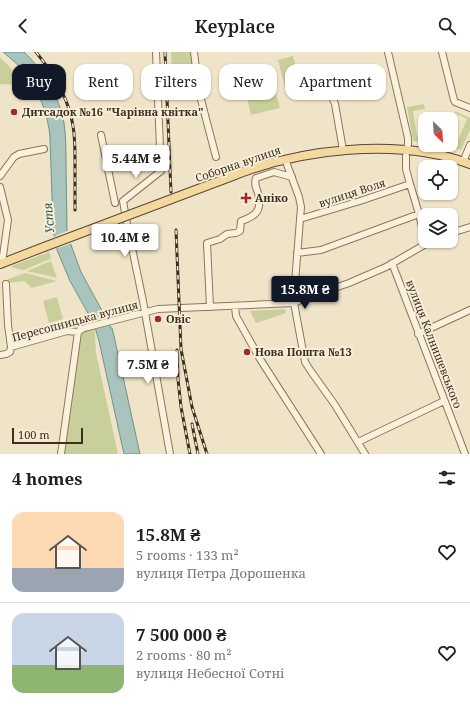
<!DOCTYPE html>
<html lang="en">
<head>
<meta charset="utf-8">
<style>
	:root { --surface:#fff; --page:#f6f6f6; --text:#202124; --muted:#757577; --line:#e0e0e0; --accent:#111827 }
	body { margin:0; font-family:"Noto Serif",serif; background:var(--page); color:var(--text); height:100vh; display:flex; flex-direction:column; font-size:15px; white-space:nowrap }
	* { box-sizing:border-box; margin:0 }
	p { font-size:13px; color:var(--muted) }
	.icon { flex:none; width:22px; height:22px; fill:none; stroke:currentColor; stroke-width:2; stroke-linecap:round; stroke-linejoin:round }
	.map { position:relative; height:402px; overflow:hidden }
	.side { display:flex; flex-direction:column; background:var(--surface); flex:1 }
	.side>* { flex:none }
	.guide { position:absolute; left:12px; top:12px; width:446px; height:36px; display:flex; gap:8px }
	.needle { width:26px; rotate:155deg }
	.buttons { position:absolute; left:418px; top:60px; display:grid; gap:8px }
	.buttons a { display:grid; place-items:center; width:40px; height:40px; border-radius:8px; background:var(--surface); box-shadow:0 1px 3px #0004; font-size:20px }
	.scale { position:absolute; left:12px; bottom:10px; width:71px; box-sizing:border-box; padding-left:4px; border:2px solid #3d2e20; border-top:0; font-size:11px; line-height:14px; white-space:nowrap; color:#3d2e20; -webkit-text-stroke:3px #f7eed8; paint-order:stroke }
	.price { position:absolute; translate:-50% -34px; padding:0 9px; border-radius:4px; background:#fff; color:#222; font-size:13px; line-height:26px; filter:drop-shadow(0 1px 2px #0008) }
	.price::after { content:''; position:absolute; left:50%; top:24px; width:12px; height:9px; margin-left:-6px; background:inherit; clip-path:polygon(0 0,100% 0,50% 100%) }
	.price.selected { background:var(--accent); color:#fff }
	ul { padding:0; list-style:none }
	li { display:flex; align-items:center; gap:12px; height:100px; padding:0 12px }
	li+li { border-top:1px solid var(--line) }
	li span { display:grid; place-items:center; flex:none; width:112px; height:80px; border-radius:12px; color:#555 }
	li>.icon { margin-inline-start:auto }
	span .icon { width:48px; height:48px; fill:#fffc; stroke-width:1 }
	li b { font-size:17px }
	h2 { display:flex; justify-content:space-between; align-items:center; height:48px; padding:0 12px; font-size:17px }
	.pill { padding:0 14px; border-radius:12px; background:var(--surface); box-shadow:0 1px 3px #0004; font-size:14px; line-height:36px }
	.pill.selected { background:var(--accent); color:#fff }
	header { display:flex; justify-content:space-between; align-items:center; height:52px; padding:0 12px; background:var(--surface); font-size:18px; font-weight:600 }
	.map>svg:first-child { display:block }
	.green { fill:#c9cf9b }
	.water { fill:#a9c4bc; stroke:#6f938a }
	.pier { fill:#f0e4c8 }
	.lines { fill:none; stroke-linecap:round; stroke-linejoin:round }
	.minor-casing { stroke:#8d765c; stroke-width:8 }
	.major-casing { stroke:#5b4430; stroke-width:10 }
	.minor { stroke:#faf1dc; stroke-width:6 }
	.major { stroke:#f3d9a0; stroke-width:8 }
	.rail-casing { stroke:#3d2e20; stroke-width:3 }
	.rail { stroke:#f7eed8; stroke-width:1.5; stroke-dasharray:4.5; stroke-linecap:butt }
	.major-bridge-casing { stroke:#5b4430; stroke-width:10; stroke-linecap:butt }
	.major-bridge { stroke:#f3d9a0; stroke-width:8 }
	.poi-dot { fill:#9e2a2b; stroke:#f7eed8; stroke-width:1.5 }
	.labels { text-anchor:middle; stroke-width:4; stroke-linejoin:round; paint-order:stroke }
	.poi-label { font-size:11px; font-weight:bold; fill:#3d2e20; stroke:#f7eed8; text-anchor:start }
	.street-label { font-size:11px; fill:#3d2e20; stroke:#f7eed8 }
	.water-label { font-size:12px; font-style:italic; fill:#2f5d5a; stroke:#f7eed8 }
</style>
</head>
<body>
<header><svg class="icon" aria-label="back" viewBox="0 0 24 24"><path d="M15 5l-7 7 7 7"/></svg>Keyplace<svg class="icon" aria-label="search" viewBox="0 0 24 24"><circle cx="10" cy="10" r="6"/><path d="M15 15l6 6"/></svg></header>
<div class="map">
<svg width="470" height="402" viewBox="0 0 470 402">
	<rect width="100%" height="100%" fill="#f0e4c8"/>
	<path class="green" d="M171,0H192L194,24L172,22Z
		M293,4L301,32L285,36L278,8Z
		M0,6L8,13L24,33L0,32Z
		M271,23L280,56L251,63L243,30Z
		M424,52L425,57L413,59L417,84L425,83V91L413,89L407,55Z
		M455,59L470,66V78L461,98L442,94L451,93V87L457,90L467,67L455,61Z
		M49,200L51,205L50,207L24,218L13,216L11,214Z
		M51,209L57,226L27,219Z
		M25,221L57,229L32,236L24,229L8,231V227Z
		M57,245L63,267L49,271L43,249Z
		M285,257L286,261L256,271L250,259Z
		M94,274L95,282L96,301L118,402H61L78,280Z"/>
	<path class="water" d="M3,0H24C44,19 59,44 64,71C66,84 66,98 66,111C66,133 67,156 67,178L71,193L81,220L105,264L111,276H112L114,284L140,402H124L99,289L94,272L70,229L57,198L53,178L50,85C48,62 39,38 23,19C18,12 10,6 3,0Z"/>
	<path class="pier" d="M69,178L73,191L55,197L53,185Z"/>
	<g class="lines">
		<defs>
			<path id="minor" d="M156,0L161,119L123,149L127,172L143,249L170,402
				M194,0L199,40L216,105
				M388,0L408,86V92L407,99
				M442,0L454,48L455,50L470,56
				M330,40L335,52L343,98
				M101,83L115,151
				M406,104V117L410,132L419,162L426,192
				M285,107L299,145L301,155L294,243V251L305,310L310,318L335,353L365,402
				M463,110L470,93
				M0,124L14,105L19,102L44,97
				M0,135L8,168L2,211
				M300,167L360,149L410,132
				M451,181L470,175
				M297,201L321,198L419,162
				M392,211L465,402
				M6,232L8,273L11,295
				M235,254L236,264L260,307L321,402
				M210,255L207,191L220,187L227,182L236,181L240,179L241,169C257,164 262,158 258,141C256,136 254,132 256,126L274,120L292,125
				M418,282L470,258
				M11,295L67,279L78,280L82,277L88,275L158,257L294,251L303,247L349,231L386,215L431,189
				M0,303L6,302L10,300L11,295
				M358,390L444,349
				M61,402L78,280"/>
			<path id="major" d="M230,125C299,97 398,85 470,112
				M0,212L44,195"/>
		</defs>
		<use href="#minor" class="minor-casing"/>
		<use href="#major" class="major-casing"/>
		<use href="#minor" class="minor"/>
		<use href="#major" class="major"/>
		<defs>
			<path id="rail" d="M36,0C53,21 69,47 73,74C75,85 75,97 75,108C75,125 75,141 75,158
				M165,0L171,140
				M176,178L181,297L192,355L207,402
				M177,298L178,327L181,355L190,402
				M192,372L198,402"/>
		</defs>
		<use href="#rail" class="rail-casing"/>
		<use href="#rail" class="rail"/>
		<defs>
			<path id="major-bridge" d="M44,195L230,125"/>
		</defs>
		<use href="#major-bridge" class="major-bridge-casing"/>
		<use href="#major-bridge" class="major-bridge"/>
	</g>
	<g class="poi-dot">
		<circle cx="14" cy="60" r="4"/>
		<path d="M244 140h4v4h4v4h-4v4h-4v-4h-4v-4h4z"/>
		<circle cx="158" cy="267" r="4"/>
		<circle cx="247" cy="300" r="4"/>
	</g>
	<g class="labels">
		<g class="poi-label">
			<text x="22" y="64">Дитсадок №16 "Чарівна квітка"</text>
			<text x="255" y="150">Аніко</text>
			<text x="166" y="271">Овіс</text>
			<text x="255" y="304">Нова Пошта №13</text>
		</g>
		<g class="street-label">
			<text transform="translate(238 112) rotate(-19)" y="4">Соборна вулиця</text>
			<text transform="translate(352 141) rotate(-18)" y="4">вулиця Воля</text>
			<text transform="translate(75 269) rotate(-15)" y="4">Пересопницька вулиця</text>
			<text transform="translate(434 292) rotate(69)" y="4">вулиця Калнишевського</text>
		</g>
		<g class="water-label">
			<text transform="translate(49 166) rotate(-95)" y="4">Устя</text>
		</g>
	</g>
</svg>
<div class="buttons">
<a><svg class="needle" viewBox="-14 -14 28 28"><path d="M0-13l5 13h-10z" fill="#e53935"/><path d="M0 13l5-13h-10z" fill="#757577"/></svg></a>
<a><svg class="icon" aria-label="locate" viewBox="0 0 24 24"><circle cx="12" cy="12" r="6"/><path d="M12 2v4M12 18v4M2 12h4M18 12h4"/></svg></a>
<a><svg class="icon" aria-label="layers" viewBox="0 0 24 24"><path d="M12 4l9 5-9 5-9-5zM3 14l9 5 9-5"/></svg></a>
</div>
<div class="scale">100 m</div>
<b class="price" style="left:136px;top:127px">5.44M ₴</b>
<b class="price" style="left:125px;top:206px">10.4M ₴</b>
<b class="price selected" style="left:305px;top:258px">15.8M ₴</b>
<b class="price" style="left:148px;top:333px">7.5M ₴</b>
<div class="guide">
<a class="pill selected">Buy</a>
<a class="pill">Rent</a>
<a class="pill">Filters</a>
<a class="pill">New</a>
<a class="pill">Apartment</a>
</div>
</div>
<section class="side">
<h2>4 homes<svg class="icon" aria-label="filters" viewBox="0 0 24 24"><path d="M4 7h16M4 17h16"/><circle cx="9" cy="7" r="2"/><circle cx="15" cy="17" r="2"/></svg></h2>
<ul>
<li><span style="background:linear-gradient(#ffd9b3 70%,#9aa5b1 0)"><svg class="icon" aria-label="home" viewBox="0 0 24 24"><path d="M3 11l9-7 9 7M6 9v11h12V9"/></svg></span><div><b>15.8M ₴</b><p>5 rooms · 133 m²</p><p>вулиця Петра Дорошенка</p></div><svg class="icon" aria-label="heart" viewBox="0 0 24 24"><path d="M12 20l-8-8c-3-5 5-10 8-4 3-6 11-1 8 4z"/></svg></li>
<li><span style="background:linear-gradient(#c9d6e8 65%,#8fb573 0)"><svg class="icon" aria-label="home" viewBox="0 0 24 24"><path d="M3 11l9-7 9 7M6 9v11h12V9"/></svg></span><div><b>7 500 000 ₴</b><p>2 rooms · 80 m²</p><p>вулиця Небесної Сотні</p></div><svg class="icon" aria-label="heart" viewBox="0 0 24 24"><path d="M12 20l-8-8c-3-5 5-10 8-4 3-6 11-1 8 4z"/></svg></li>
</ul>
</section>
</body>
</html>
